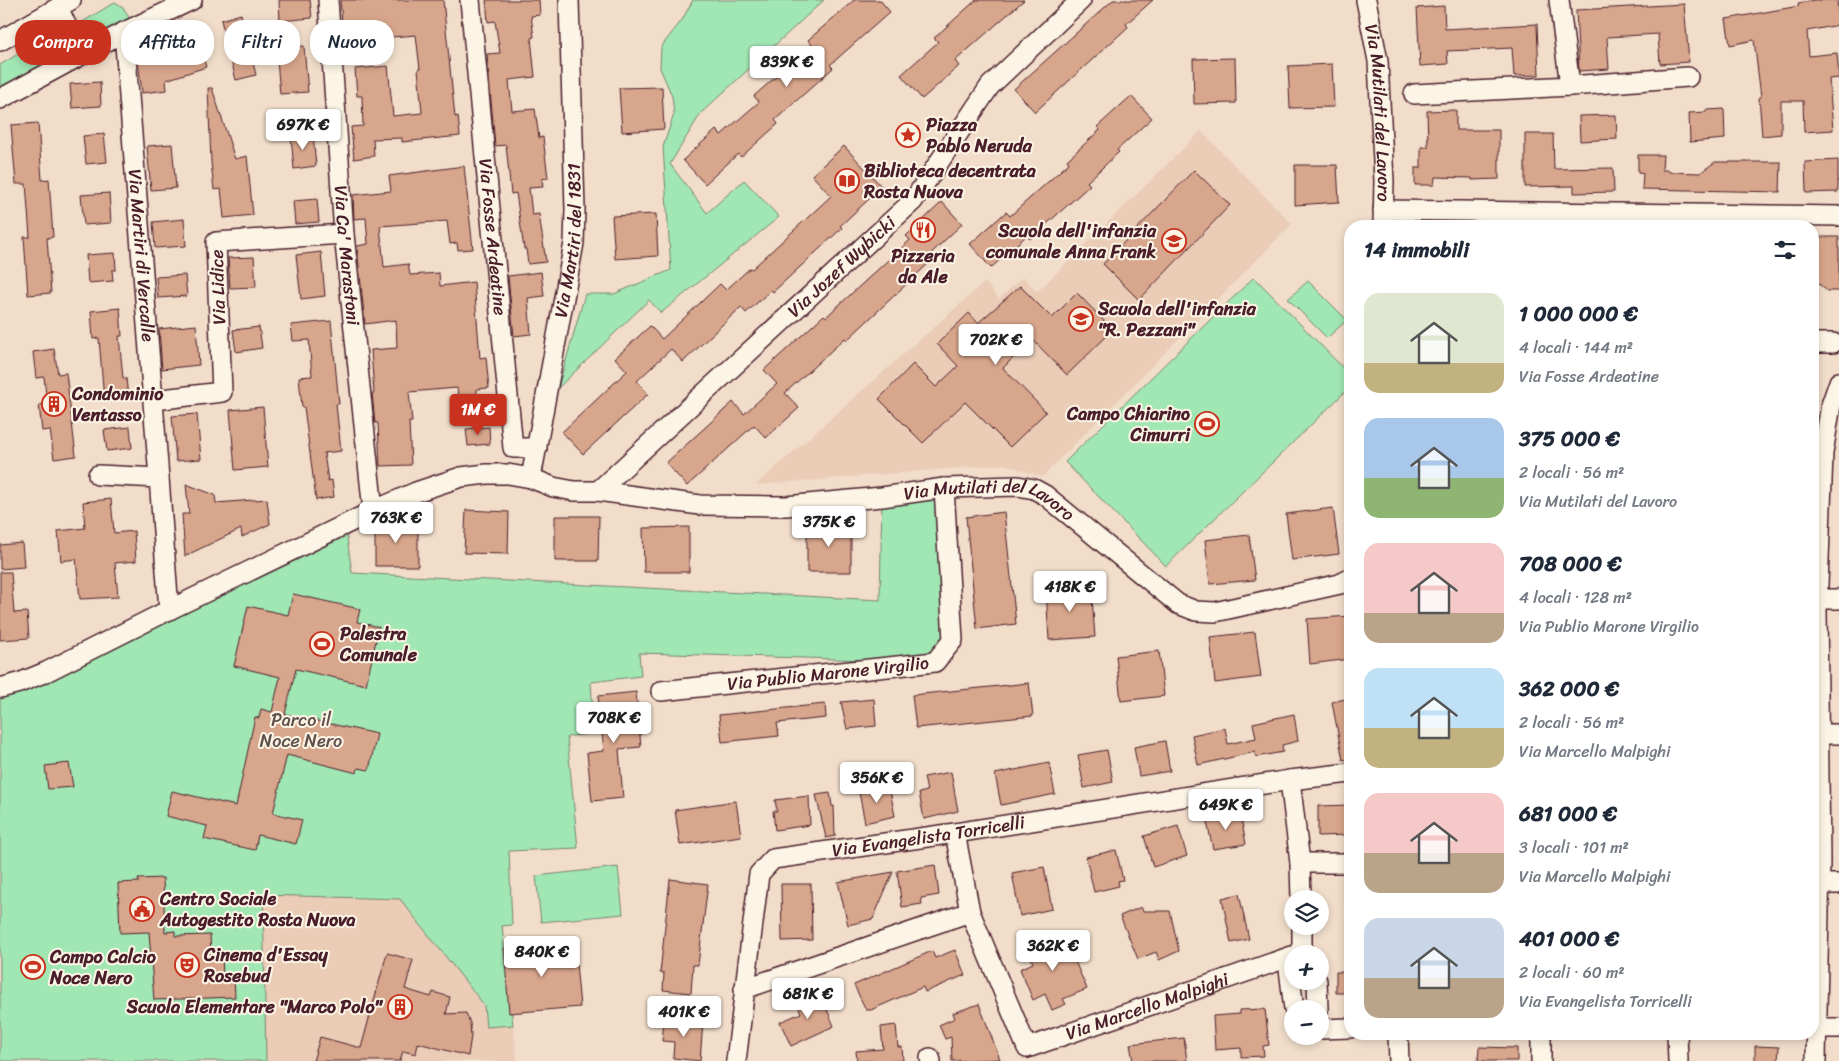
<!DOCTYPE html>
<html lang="it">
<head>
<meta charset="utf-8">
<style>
	:root { --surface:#fff; --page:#f2f2f3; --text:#1f2937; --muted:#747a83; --accent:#c8321e }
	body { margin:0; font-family:Sriracha,sans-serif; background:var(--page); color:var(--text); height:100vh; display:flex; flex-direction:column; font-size:19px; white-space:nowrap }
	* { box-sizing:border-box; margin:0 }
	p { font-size:16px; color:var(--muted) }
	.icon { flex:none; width:28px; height:28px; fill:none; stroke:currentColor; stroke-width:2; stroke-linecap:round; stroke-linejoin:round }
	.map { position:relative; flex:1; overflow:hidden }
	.details { position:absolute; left:1344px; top:220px; width:475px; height:820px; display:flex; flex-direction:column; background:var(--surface); border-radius:20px; box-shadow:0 2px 8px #0003 }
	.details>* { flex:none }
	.guide { position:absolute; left:15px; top:20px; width:475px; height:45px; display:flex; gap:10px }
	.buttons { position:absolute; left:1284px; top:890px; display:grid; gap:10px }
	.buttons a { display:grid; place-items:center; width:45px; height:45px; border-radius:50%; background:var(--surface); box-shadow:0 2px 8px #0003; font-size:25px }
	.price { position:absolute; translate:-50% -42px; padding:0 11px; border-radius:5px; background:#fff; color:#222; font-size:16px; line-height:32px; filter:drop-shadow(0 1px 2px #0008) }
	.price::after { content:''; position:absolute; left:50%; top:30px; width:15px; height:11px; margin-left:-8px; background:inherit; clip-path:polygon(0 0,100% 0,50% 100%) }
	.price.current { background:var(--accent); color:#fff }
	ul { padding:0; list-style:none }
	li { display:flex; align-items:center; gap:15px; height:125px; padding:0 20px }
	li span { display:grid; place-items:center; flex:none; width:140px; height:100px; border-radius:15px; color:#555 }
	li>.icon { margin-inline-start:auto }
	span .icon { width:60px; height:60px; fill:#fffc; stroke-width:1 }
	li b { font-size:21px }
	h2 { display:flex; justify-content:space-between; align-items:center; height:60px; padding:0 20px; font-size:21px }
	.chip { padding:0 18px; border-radius:20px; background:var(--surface); box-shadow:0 2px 8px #0003; font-size:18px; line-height:45px }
	.chip.current { background:var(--accent); color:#fff }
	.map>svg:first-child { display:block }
	.built { fill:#eaccb7 }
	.green { fill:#a1e7b4; stroke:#768370 }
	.building { fill:#d8a68c; stroke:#4a1f2b }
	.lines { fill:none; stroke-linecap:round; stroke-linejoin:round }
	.minor-casing { stroke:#4a1f2b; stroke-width:22 }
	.minor { stroke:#fcf5e5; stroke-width:19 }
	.labels { text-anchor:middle; stroke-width:4; stroke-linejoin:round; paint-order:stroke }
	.street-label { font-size:18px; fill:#4a1f2b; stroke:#fcf5e5 }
	.poi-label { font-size:18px; font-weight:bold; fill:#4a1f2b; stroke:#fcf5e5; text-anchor:start }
	.park-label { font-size:18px; fill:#60514d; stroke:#fcf5e5 }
</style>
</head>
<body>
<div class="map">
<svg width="1839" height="1061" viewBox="0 0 1839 1061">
	<rect width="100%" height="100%" fill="#f1ddca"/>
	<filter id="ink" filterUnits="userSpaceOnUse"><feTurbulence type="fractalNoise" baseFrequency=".02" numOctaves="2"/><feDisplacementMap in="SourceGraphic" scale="10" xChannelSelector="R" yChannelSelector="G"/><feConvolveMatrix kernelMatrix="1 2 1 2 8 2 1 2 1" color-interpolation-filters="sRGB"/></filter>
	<g filter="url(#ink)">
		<path class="built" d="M1201,131L1292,224L1042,477L1005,464L756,485L985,282L999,299L1023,277L1037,292Z
			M498,880L517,1061H266L262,886Z"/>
		<path class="green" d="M693,0H824L701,113L670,164L707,213L744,180L779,217L661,313L649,300L558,388L585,294H614L671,270L663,147L674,114L672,96L660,68L661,47L682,20Z
			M115,2L123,7L131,21L92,44L76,26Z
			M55,37L67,56L0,93V65L43,39Z
			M1254,277L1350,375V387L1166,566L1065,462Z
			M1308,281L1347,320L1327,338L1288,299Z
			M944,488L953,640L935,662L639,653L641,676L591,682L594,733L567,737L578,848L509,851L512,925L502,926L513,1025L486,1027L484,1005L400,899L263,895L266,1061H0V688L345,524L352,573L880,600L882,497Z
			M618,867L623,914L541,922L536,876Z"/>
		<path class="building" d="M279,0H310L312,18L280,21Z
			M340,0H443L455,117L458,116L460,136L402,142V138L373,139L374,156L354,159L351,127L363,126L362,96H357L355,69L388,66L393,116L422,113L418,69H420L416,35L344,41Z
			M486,0H539L540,15L531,16L534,37L531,38L535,77L509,80L512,111L535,109L539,138L543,137L548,178L542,179L543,187L529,188L532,215L539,214L546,262L528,264L526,249H524L516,193L511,194L506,145L495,146L487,54L500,53L495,21L488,22Z
			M854,0H880L890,12L830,65L833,68L775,120L778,124L741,157L738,154L705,184L683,160L716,130L721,135L759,102L754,96L812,45L808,40Z
			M976,0H1024L955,61L959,66L922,99L901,75L938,42L934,38Z
			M1113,0H1153L1126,24L1128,27L1035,112L1014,89Z
			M1815,0H1837L1839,25L1807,31L1809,56L1837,53L1839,78L1829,79L1833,130L1804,132L1803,101H1781V134L1762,136L1759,97H1761L1754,40L1730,45L1726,19L1799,6L1798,3Z
			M1684,4L1689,62L1660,64L1658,34L1607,37L1609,69L1579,71L1576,10Z
			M1444,6L1445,29L1537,24L1539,75L1514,76L1512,48L1447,51L1448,64L1420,66L1417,8Z
			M241,14L256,75L236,80L221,20Z
			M191,21L206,67L166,80L167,90L142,93L138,61L179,56L170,28Z
			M304,46L308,92L280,94L276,49Z
			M1235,58L1236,103L1194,104L1193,59Z
			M1332,64L1334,107L1290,108L1288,66Z
			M100,82L101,106L72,108L70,84Z
			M662,87L664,129L622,132L619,88Z
			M208,88H212L235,159L247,156L253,215L224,218L221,189L214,190L211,162Z
			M1131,96L1152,118L1117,150L1119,152L1087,182L1090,185L1030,239L1027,235L991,268L970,244L1006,212L1010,216L1069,163L1067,160L1100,130L1097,127Z
			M1724,109L1725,139L1690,142L1689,113L1706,112V110Z
			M1456,110V130H1499V179L1472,180V178L1435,177L1434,185H1415V168H1421V147H1428L1427,111Z
			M1616,115L1617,139L1580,141L1579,116Z
			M38,123L42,180L49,179L53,237L47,238L51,293L28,295L24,237H30L26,184H16L11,125Z
			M104,134L107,162L86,164L83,136Z
			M313,134L316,166L294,169L291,136Z
			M1525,134H1553L1554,169L1613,168L1614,192L1574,193V186L1525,187Z
			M172,144L176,188L151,190L147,146Z
			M844,146L882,187L840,226L842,228L773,292L771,290L746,313L741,307L683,362L671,349L637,381L648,394L583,454L562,432L627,371L615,358L650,326L662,339L720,284L726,290L750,268L752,269L831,196L812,175Z
			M1638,155H1663L1662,170H1669V172L1700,173L1715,162H1781L1780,192L1642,189L1643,173L1638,172Z
			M1838,160V192L1806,193L1805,162Z
			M1295,165H1337L1339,202L1295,205Z
			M464,166L473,249L458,250L457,243L450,244L447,221L380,226L384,267L408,264L410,275L439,273L440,286L474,282L480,358L486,357L489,388L477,389V395L458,396L457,388L409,392L412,422H409L411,465L380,466L378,423H375L372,393H374L371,350L397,348L396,320L365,324L357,246L368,244L366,218L354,219L353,195L391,191L389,176Z
			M1194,170L1230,205L1139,300L1103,264Z
			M109,193L111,223L84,225L81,195Z
			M317,199L319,222L295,224L293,201Z
			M942,202L962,224L926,258L930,262L847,340L845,338L785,393L799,408L766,438L754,425L687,486L666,463L733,402L744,414L777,384L764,370L824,315L826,317L910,240L906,236Z
			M656,214L658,256L615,259L612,216Z
			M184,219L186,246L155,248L153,222Z
			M1812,237H1839V291H1827L1812,278Z
			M321,252L325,296L301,299L296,255Z
			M115,253L116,270H112L113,281L88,283L86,255Z
			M254,257L256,287L230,288L228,258Z
			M541,272L544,296L528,298L531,334L514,336L508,276Z
			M185,275L187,296L158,298L156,277Z
			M1020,286L1052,318L1077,293L1113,330L1067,375L1032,339L1003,368L1046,412L1010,447L965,402L923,443L879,399L913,364L936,387L958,366L937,344L969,313L978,323Z
			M120,308L122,336H119L123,378H126L128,397L104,400L99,338L93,339L91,311Z
			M331,321L339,404H336L341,451L324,453L328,481L332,480L334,497L316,500L304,407H302L299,377L312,376L309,340L293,341L291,325Z
			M196,325L199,365L162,369L159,329Z
			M259,327L262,348L236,352L233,330Z
			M54,349L58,374L66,373L76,456L54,459L50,430L42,431L39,405L47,404L44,377L36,378L33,352Z
			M263,407L268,467L235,470L230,410Z
			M197,414L201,459L176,461L172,416Z
			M130,427L132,448L107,451L104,430Z
			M489,427L490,444L468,446L466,429Z
			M186,484L215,495L216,503L267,499L270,524L242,537L241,529L185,556L182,514H189Z
			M111,499L114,533L134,531L136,561L115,563L118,597L80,599L76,559L61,561L58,531L85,528L83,502Z
			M1333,508L1339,554L1292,560L1286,514Z
			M466,510L509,512L508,554L464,553Z
			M1004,512L1016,624L977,629L966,517Z
			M555,516H599L598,561H555Z
			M378,521L418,522V566H375V523Z
			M807,525H851V572H807Z
			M689,527V572H644L643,528Z
			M1249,535L1255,580L1210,584L1205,540Z
			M22,543L24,567L0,569V545Z
			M0,572H11L14,613L27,612L29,638L0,640Z
			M1091,585L1095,637L1049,640L1046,589Z
			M293,594L360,609L357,622L379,627L366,685L296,669L285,714L377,734L369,770L358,768L357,773L287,755L273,813L302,820L296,844L258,835L255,850L204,839L207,826L166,816L172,791L236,806L255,717L259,718L261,709L272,712L280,677L234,666L248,606L288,615Z
			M1350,616V659L1310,664L1307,619Z
			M1255,632L1261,677L1215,683L1210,637Z
			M1159,651L1164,696L1121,701L1116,656Z
			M1029,683L1033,716L916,728L912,695Z
			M636,692L641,747L619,749L623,798L592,801L587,753L604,751L598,696Z
			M1350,698V759L1343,760L1332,702Z
			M874,699L876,726L847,729L841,702Z
			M825,704L826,718L777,723L779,736L722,742L719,715Z
			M1294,714L1298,741L1282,745L1283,752L1256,757L1255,752L1198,765L1192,735L1225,728L1228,744L1256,738L1253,723Z
			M1165,741L1170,771L1139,776L1134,747Z
			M1107,750L1113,782L1084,788L1078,755Z
			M69,763L73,787L48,789L45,766Z
			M1049,763L1055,794L1001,805L995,774Z
			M951,772L958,811L924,819L919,793L927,791L924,777Z
			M889,786L895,816L865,823L859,792Z
			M830,793L832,806H834L835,836L826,838L816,795Z
			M809,796L810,825L775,830L773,811H777L775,800Z
			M736,801L741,836L680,845L675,810Z
			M1350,805V835L1318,836V806Z
			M1240,812L1246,844L1213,849L1206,818Z
			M1178,826L1187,856L1153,867L1144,836Z
			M1116,850L1123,880L1118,881L1119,886L1094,892L1086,857Z
			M935,865L939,895L921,898L922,904L902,907L897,871Z
			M1044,867L1052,909L1020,916L1012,873Z
			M893,872L873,919L848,925L838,882Z
			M163,878L165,932L175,931V936L210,935L211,955L222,954L223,976H234L235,997L154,1000L149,932L120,933L118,883L139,882L138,879Z
			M670,879L708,884L698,965H693L691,993L663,990L664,973H660Z
			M781,884H811L812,940L782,941Z
			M1239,894L1249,939L1231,943L1222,898Z
			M1141,907L1143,911H1170L1179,951L1159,960L1156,952L1138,959L1120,916Z
			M1064,936L1087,989L1063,999L1066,1004L1052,1010L1045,994L1033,1000L1020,969L1033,963L1026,945L1040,939L1043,945Z
			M574,942L580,1007L509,1013L504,948Z
			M955,950L965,975L925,992L923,987L871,1010H866L854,985L932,951L935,958Z
			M387,953L413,960L405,989L431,997L433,992L450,997L446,1014L466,1013L470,1023L471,1036L468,1056L418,1043L416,1054L403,1051L400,1061H313L320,1037L361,1048Z
			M1336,972H1350V993H1336Z
			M820,993L834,1026L791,1046L780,1022L801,1013L797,1003Z
			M979,1004L1000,1059L952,1061L951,1037L945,1039L939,1025L955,1018L953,1013Z
			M1265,1009L1269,1045L1263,1046L1264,1056L1241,1057V1048L1215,1050L1213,1016L1240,1014L1239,1010Z
			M674,1018L703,1022L700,1061L673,1058L674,1042L662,1041L664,1020L674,1021Z
			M896,1025L898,1047H902L903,1061H857L856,1051L883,1049L881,1027Z
			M1184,1038L1187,1061H1133L1130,1044Z
			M1755,1046L1779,1047L1778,1061H1755Z
			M1479,1047L1517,1048V1061H1478Z"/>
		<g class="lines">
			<defs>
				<g id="minor">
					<path id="s1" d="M328,0L344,234L373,511"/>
					<path id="s2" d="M470,0L513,448H537"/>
					<path id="s3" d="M1366,0L1378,61L1384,181L1383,226"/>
					<path d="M58,8L81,55"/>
					<path id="s4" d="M124,32L159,478"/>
					<path d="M0,41L71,0"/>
					<path d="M1570,86L1688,77"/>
					<path d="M1414,94L1570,86L1559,0"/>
					<path d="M0,99L124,32L192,0"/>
					<path d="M1383,210L1839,216"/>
					<path d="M1812,343H1833"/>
					<path d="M154,400L222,392L216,242L344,234"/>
					<path d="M98,475L159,478L169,610"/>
					<path id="s5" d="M531,478L574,243L575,209L569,0"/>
					<path id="s6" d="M598,491L913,201L990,86L1081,0"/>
					<path d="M1818,599H1839"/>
					<path id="s7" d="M0,688L19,683L46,672L169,610L373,511L416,492L461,477L487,474H508L531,478L553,487L574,491H598L700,505L786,506L882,497L944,488L1018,486L1034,489L1045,495L1178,604L1196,611L1215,612L1340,584L1350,578"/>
					<path id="s8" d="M661,691L935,662L953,640L944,488"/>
					<path d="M1818,734H1839"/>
					<path d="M1290,780L1300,863L1301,899"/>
					<path id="s9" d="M955,833L970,912L1027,1048L1292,956"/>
					<path d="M1300,863H1350"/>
					<path d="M1819,884H1839"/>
					<path d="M1302,926V952"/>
					<path d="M1292,965L1289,969L1294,1009"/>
					<path d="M1317,981L1318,1009"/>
					<path d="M744,989L970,912"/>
					<path d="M1812,1028H1839"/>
					<path d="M1320,1029L1350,1028"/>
					<path d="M1398,1034L1399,1061"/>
					<path d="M1677,1034L1678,1061"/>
					<path d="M930,1058L931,1061"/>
					<path id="s10" d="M736,1061L759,874L773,859L955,833L1290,780L1350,773"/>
					<path d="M1541,1061V1034"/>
					<path d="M1816,1061L1820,860L1817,611L1822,481L1823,453L1831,405L1839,382"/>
				</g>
			</defs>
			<use href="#minor" class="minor-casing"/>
			<use href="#minor" class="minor"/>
		</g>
	</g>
	<defs>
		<symbol id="sight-ring" viewBox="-11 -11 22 22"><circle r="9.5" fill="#fcf5e5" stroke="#c8321e" stroke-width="1.5"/><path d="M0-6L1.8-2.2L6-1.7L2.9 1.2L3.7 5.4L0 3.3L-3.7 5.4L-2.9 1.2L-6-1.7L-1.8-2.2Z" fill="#c8321e"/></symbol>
		<symbol id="library-ring" viewBox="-11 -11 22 22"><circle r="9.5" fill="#fcf5e5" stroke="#c8321e" stroke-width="1.5"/><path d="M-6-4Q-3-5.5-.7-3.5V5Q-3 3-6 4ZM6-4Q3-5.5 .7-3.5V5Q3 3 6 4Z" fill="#c8321e"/></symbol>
		<symbol id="restaurant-ring" viewBox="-11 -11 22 22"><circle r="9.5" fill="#fcf5e5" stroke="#c8321e" stroke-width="1.5"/><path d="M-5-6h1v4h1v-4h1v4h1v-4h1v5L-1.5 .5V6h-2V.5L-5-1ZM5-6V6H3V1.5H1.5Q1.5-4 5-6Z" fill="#c8321e"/></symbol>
		<symbol id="school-ring" viewBox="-11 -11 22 22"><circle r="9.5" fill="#fcf5e5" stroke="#c8321e" stroke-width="1.5"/><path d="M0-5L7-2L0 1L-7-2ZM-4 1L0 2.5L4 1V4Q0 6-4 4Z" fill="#c8321e"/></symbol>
		<symbol id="building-ring" viewBox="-11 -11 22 22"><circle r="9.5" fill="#fcf5e5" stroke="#c8321e" stroke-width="1.5"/><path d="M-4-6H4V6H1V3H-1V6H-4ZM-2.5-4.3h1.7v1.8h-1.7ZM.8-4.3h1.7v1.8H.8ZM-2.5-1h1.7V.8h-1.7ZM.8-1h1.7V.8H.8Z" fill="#c8321e"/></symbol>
		<symbol id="stadium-ring" viewBox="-11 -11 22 22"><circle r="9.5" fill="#fcf5e5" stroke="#c8321e" stroke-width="1.5"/><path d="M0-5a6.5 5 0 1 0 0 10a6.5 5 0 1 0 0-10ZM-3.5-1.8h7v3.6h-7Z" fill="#c8321e"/></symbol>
		<symbol id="civic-ring" viewBox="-11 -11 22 22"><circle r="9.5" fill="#fcf5e5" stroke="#c8321e" stroke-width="1.5"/><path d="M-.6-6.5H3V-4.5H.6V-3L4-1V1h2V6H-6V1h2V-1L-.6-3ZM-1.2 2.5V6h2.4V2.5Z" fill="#c8321e"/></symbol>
		<symbol id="theatre-ring" viewBox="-11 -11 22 22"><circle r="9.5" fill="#fcf5e5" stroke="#c8321e" stroke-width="1.5"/><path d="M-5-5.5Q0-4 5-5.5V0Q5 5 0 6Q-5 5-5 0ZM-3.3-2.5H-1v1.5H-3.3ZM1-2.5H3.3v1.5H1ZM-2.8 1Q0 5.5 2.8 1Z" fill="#c8321e"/></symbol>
	</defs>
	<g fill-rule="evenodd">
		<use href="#sight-ring" x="894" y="121" width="28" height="28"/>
		<use href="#library-ring" x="833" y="167" width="28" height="28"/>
		<use href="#restaurant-ring" x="909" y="216" width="28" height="28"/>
		<use href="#school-ring" x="1160" y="227" width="28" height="28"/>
		<use href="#school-ring" x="1067" y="305" width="28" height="28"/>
		<use href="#building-ring" x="40" y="390" width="28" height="28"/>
		<use href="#stadium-ring" x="1193" y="410" width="28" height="28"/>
		<use href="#stadium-ring" x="308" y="630" width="28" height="28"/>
		<use href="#civic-ring" x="128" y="895" width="28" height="28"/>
		<use href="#theatre-ring" x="173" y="951" width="28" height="28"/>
		<use href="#stadium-ring" x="19" y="953" width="28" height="28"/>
		<use href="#building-ring" x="386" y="993" width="28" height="28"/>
	</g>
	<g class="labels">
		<g class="street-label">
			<text dy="6" stroke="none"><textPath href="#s3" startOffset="114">Via Mutilati del Lavoro</textPath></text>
			<text dy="6" stroke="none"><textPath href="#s2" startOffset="238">Via Fosse Ardeatine</textPath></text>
			<text dy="6" stroke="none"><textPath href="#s5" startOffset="241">Via Martiri del 1831</textPath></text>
			<text dy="6" stroke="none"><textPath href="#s4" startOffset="224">Via Martiri di Vercalle</textPath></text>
			<text dy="6" stroke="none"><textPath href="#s1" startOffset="256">Via Ca' Marastoni</textPath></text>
			<text dy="6" stroke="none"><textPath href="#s6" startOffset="331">Via Jozef Wybicki</textPath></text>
			<text transform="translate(218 287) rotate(-92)" y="6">Via Lidice</text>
			<text dy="6" stroke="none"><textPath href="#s7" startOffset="1044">Via Mutilati del Lavoro</textPath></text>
			<text dy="6" stroke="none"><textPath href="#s8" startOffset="168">Via Publio Marone Virgilio</textPath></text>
			<text dy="6" stroke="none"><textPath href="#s10" startOffset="366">Via Evangelista Torricelli</textPath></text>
			<text dy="6" stroke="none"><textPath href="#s9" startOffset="355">Via Marcello Malpighi</textPath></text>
		</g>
		<g class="poi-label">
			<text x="926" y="131">Piazza<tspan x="926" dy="21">Pablo Neruda</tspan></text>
			<text x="864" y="177">Biblioteca decentrata<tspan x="864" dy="21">Rosta Nuova</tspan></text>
			<text x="1156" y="237" text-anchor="end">Scuola dell'infanzia<tspan x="1156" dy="21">comunale Anna Frank</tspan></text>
			<text x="923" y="262" text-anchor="middle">Pizzeria<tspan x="923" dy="21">da Ale</tspan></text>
			<text x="1098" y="315">Scuola dell'infanzia<tspan x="1098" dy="21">"R. Pezzani"</tspan></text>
			<text x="72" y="400">Condominio<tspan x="72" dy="21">Ventasso</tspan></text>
			<text x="1190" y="420" text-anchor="end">Campo Chiarino<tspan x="1190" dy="21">Cimurri</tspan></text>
			<text x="340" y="640">Palestra<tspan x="340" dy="21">Comunale</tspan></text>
			<text x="160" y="905">Centro Sociale<tspan x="160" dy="21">Autogestito Rosta Nuova</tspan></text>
			<text x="204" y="961">Cinema d'Essay<tspan x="204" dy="21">Rosebud</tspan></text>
			<text x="50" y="963">Campo Calcio<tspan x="50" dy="21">Noce Nero</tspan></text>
			<text x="382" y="1013" text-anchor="end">Scuola Elementare "Marco Polo"</text>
		</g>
		<g class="park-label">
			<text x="301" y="726">Parco il<tspan x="301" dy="21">Noce Nero</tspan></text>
		</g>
	</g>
</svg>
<div class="buttons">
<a><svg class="icon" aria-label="layers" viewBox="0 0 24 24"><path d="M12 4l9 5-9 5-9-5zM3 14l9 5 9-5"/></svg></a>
<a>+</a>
<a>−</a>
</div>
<b class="price" style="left:787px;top:88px">839K €</b>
<b class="price" style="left:303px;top:151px">697K €</b>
<b class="price" style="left:996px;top:366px">702K €</b>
<b class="price current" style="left:478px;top:436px">1M €</b>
<b class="price" style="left:396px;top:544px">763K €</b>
<b class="price" style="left:829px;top:548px">375K €</b>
<b class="price" style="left:1070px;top:613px">418K €</b>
<b class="price" style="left:614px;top:744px">708K €</b>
<b class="price" style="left:877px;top:804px">356K €</b>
<b class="price" style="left:1226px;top:831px">649K €</b>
<b class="price" style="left:1053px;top:972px">362K €</b>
<b class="price" style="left:542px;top:978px">840K €</b>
<b class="price" style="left:808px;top:1020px">681K €</b>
<b class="price" style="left:684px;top:1038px">401K €</b>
<div class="guide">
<a class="chip current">Compra</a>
<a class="chip">Affitta</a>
<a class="chip">Filtri</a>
<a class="chip">Nuovo</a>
</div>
<section class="details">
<h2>14 immobili<svg class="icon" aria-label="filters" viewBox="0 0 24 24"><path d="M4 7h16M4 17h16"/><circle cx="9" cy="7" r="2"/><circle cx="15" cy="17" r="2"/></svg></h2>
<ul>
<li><span style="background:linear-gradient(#dfe7d0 70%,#c2b280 0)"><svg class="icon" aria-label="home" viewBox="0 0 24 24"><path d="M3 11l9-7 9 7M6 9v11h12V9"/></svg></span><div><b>1 000 000 €</b><p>4 locali · 144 m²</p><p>Via Fosse Ardeatine</p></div></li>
<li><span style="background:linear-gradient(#a9c7e8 60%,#8fb573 0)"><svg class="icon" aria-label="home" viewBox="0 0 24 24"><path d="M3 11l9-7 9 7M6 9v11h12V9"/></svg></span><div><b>375 000 €</b><p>2 locali · 56 m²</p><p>Via Mutilati del Lavoro</p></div></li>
<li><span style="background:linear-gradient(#f6c9c9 70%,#b9a48a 0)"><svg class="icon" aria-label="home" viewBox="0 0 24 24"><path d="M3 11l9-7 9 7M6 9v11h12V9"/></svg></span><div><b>708 000 €</b><p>4 locali · 128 m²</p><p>Via Publio Marone Virgilio</p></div></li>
<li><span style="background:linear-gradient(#bfe0f5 60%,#c2b280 0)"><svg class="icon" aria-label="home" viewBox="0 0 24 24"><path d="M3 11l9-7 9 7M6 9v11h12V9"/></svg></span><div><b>362 000 €</b><p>2 locali · 56 m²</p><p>Via Marcello Malpighi</p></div></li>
<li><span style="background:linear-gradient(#f6c9c9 60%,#b9a48a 0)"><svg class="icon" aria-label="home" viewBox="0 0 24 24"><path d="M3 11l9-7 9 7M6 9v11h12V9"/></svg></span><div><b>681 000 €</b><p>3 locali · 101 m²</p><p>Via Marcello Malpighi</p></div></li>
<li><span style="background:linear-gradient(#c9d6e8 60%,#b9a48a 0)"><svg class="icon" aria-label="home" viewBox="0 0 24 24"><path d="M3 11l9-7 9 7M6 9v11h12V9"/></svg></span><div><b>401 000 €</b><p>2 locali · 60 m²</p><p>Via Evangelista Torricelli</p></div></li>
</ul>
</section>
</div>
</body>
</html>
